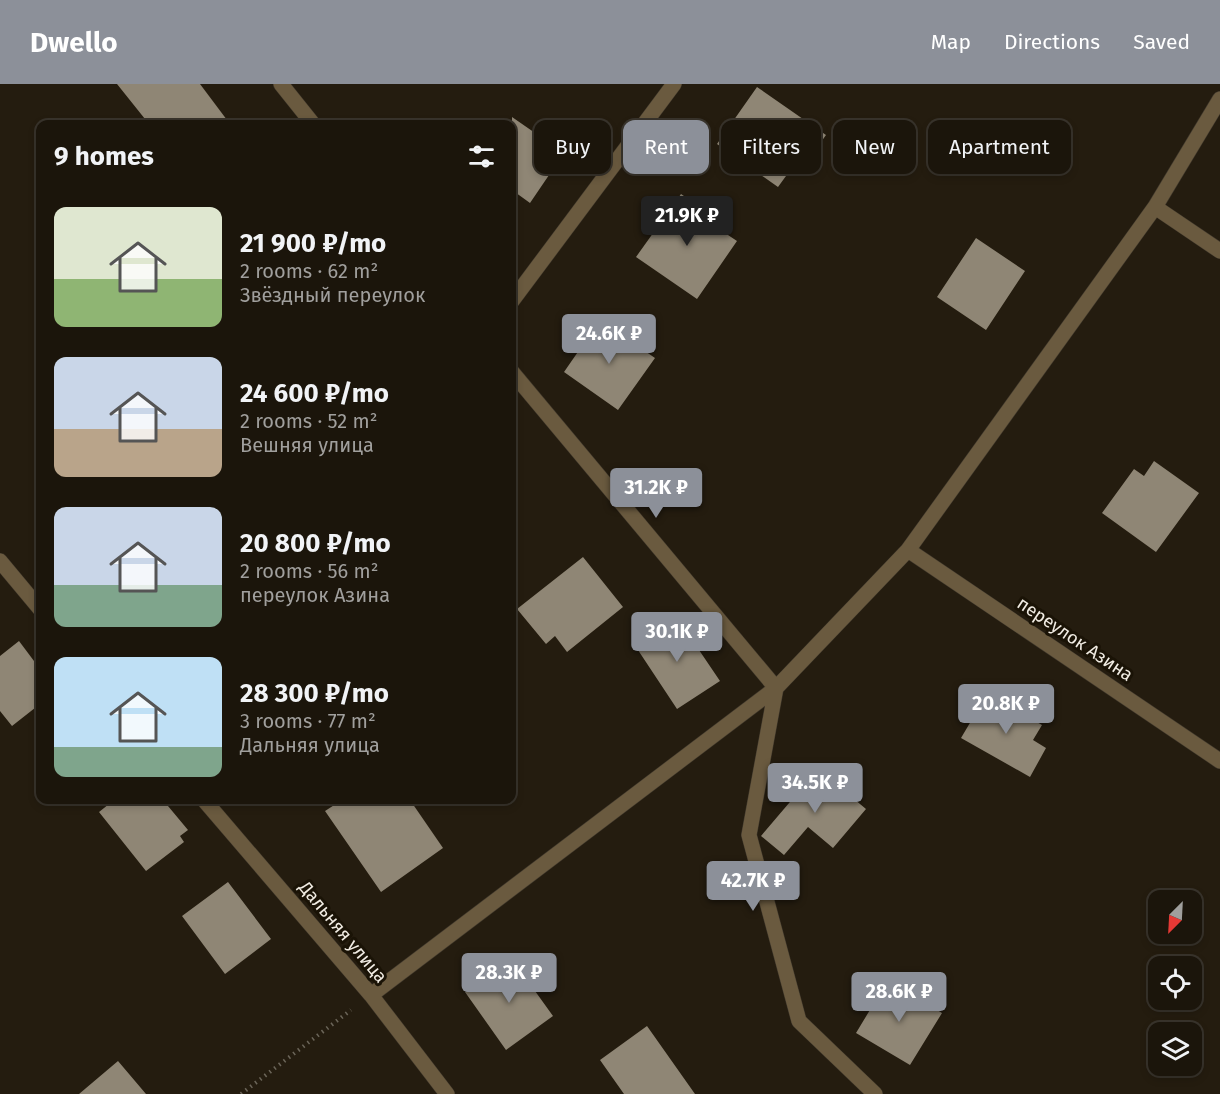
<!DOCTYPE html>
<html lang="en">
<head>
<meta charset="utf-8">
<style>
	:root { --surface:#1b150b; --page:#241e14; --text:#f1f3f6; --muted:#a09f9d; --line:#39342c; --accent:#8c9099 }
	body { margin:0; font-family:"Fira Sans",sans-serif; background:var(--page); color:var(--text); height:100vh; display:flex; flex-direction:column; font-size:22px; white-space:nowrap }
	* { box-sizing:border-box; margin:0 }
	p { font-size:20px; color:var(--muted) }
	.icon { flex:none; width:33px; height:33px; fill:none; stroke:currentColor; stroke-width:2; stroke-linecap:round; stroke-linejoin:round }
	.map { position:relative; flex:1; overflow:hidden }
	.details { position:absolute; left:36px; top:36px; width:480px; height:684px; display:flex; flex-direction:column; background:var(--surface); border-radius:12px; box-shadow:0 3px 9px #0003,0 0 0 2px var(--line) }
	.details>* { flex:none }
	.guide { position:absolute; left:534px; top:36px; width:570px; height:54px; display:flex; gap:12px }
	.needle { width:39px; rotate:204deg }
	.buttons { position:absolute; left:1148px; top:806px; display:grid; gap:12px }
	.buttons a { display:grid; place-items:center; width:54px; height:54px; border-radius:12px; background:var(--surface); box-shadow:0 3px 9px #0003,0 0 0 2px var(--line); font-size:30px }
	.price { position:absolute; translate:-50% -51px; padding:0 14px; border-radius:6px; background:var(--accent); color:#fff; font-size:20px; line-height:39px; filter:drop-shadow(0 2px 3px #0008) }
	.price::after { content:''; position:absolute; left:50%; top:36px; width:18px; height:14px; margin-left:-9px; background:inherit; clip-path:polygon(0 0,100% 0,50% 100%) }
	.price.selected { background:#222; color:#fff }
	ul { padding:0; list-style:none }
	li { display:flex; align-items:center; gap:18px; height:150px; padding:0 18px }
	li span { display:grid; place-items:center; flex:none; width:168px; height:120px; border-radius:12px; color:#555 }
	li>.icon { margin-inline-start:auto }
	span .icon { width:72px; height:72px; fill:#fffc; stroke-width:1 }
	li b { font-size:26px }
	h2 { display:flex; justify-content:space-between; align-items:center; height:72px; padding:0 18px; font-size:26px }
	.tag { padding:0 21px; border-radius:12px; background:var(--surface); box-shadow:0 3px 9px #0003,0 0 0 2px var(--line); font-size:21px; line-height:54px }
	.tag.selected { background:var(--accent); color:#fff }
	header { display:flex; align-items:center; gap:36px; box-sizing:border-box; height:84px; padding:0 30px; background:var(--accent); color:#fff }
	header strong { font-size:28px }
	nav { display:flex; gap:33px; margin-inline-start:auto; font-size:21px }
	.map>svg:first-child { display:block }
	.building { fill:#8f8675 }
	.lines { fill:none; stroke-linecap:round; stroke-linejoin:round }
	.minor-casing { stroke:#41392d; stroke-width:16 }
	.path { stroke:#6b6559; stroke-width:4; stroke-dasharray:1.5 4.5; stroke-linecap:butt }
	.minor { stroke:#6a5a3f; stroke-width:15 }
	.labels { text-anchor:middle; stroke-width:6; stroke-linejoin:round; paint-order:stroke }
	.street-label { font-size:18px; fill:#f1ece3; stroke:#1a1306 }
</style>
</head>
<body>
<header>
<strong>Dwello</strong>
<nav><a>Map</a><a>Directions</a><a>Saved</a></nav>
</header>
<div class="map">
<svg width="1220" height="1010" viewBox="0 0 1220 1010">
	<rect width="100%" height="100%" fill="#241c0f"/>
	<path class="building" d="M117,0H200L230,40H149Z
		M757,3L826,51L809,75L802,70L778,103L717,60Z
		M512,33L564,69L530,119L512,106Z
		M681,110L721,137L716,143L737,157L697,215L636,173Z
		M976,154L1025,187L986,246L937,213Z
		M600,236L655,274L618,326L564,288Z
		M1154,377L1199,409L1156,468L1102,429L1134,385L1144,392Z
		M583,473L623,523L567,568L555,552L546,560L517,525Z
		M676,532L720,597L677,625L634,560Z
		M19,557L40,585V620L12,642L0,627V572Z
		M987,610L1042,641L1033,656L1046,664L1030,693L961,654Z
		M818,685L866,725L833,764L808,743L784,771L761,752Z
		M114,716H163L188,746L180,752L184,758L146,787L99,728Z
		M342,716H410L443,764L381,808L325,727Z
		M228,798L271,855L225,890L182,832Z
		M512,875L553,932L506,966L465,908Z
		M888,896L942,929L910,981L856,949Z
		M647,942L695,1010H624L600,976Z
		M118,977L146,1010H79Z"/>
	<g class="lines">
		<defs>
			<path id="minor" d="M281,0L313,40
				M1155,123L1220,167
				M512,217L674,0
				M512,288L776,604
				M908,466L1220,677
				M0,477L40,525
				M776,604L749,751L799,937L875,1010
				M204,716L371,911L447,1010
				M371,911L776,604L908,466L1155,123L1220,15"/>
		</defs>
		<use href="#minor" class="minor-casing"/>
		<path class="path" d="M241,1010L351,926"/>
		<use href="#minor" class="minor"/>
	</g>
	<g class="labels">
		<g class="street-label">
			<text transform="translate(1075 555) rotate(34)" y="6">переулок Азина</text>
			<text transform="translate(343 848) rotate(50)" y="6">Дальняя улица</text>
		</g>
	</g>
</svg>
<div class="buttons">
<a><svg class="needle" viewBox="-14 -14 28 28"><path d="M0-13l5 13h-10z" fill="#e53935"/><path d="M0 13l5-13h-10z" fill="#a09f9d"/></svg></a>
<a><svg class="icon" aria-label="locate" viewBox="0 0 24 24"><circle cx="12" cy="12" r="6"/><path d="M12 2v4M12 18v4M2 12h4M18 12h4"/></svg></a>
<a><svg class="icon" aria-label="layers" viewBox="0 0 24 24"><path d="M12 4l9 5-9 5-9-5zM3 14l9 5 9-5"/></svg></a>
</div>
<b class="price selected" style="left:687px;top:163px">21.9K ₽</b>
<b class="price" style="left:609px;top:281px">24.6K ₽</b>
<b class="price" style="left:656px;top:435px">31.2K ₽</b>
<b class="price" style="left:677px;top:579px">30.1K ₽</b>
<b class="price" style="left:1006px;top:651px">20.8K ₽</b>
<b class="price" style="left:815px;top:730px">34.5K ₽</b>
<b class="price" style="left:753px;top:828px">42.7K ₽</b>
<b class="price" style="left:509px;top:920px">28.3K ₽</b>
<b class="price" style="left:899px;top:939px">28.6K ₽</b>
<div class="guide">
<a class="tag">Buy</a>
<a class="tag selected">Rent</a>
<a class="tag">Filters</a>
<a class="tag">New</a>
<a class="tag">Apartment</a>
</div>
<section class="details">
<h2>9 homes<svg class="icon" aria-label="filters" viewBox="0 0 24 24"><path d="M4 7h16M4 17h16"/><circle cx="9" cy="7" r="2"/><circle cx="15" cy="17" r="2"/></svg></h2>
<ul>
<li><span style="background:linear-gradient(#dfe7d0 60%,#8fb573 0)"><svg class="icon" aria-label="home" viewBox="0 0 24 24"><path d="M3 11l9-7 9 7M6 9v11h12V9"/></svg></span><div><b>21 900 ₽/mo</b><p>2 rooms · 62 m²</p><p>Звёздный переулок</p></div></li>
<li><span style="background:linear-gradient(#c9d6e8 60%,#b9a48a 0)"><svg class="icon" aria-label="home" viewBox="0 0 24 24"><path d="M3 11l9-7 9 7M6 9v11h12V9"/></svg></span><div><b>24 600 ₽/mo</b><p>2 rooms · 52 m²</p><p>Вешняя улица</p></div></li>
<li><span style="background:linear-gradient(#c9d6e8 65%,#7fa58c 0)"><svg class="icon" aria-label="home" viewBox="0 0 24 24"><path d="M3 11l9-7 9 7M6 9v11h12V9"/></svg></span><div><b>20 800 ₽/mo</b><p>2 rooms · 56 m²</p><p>переулок Азина</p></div></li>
<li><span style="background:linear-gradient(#bfe0f5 75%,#7fa58c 0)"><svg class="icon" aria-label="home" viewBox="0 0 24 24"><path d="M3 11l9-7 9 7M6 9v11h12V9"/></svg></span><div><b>28 300 ₽/mo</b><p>3 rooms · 77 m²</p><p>Дальняя улица</p></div></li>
</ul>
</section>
</div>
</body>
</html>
